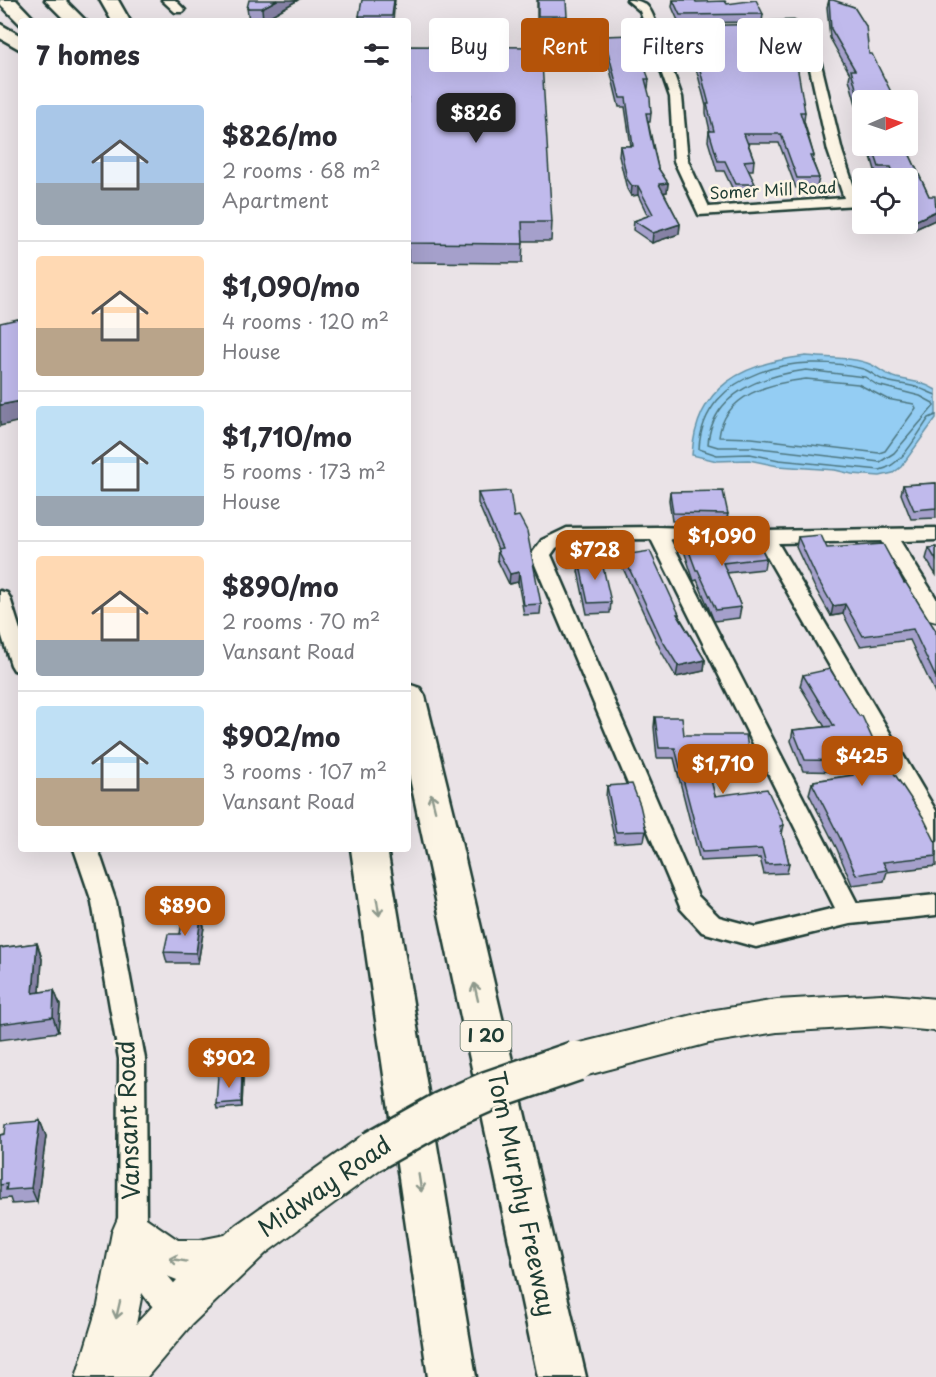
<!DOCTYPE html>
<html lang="en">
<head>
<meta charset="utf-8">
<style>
	:root { --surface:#fff; --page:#f2f2f3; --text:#2b2b33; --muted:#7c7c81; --line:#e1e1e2; --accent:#b45309 }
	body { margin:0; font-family:"Playpen Sans",sans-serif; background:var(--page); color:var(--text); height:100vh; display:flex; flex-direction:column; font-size:22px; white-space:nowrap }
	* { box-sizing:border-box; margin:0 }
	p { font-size:20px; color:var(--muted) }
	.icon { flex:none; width:33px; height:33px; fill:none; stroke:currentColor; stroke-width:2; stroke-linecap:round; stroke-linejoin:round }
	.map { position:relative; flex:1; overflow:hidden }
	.side { position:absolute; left:18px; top:18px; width:393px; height:834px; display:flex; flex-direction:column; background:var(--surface); border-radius:6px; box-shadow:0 6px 24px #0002 }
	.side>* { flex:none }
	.guide { position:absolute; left:429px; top:18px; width:417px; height:54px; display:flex; gap:12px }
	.needle { width:39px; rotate:88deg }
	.buttons { position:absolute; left:852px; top:90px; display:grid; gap:12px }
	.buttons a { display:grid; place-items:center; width:66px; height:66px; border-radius:6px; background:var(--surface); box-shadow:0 6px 24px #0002; font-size:30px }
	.price { position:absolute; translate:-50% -51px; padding:0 14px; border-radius:12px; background:var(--accent); color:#fff; font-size:20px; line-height:39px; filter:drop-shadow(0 2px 3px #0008) }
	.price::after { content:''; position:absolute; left:50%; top:36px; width:18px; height:14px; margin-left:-9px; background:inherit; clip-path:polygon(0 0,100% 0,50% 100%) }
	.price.on { background:#222; color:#fff }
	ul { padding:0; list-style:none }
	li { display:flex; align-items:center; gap:18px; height:150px; padding:0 18px }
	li+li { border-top:2px solid var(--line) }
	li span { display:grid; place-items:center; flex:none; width:168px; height:120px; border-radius:6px; color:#555 }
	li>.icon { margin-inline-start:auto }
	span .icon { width:72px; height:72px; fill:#fffc; stroke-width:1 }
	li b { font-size:26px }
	h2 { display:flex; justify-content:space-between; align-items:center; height:72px; padding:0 18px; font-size:26px }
	.chip { padding:0 21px; border-radius:6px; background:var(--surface); box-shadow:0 6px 24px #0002; font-size:21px; line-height:54px }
	.chip.on { background:var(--accent); color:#fff }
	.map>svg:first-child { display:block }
	.water { fill:#94cdf3; stroke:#6593a7; stroke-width:1.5 }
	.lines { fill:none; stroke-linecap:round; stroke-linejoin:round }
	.shore { stroke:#4e7780; stroke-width:1.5 }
	.street-casing { stroke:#1f3d34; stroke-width:5 }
	.secondary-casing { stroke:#1f3d34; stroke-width:4 }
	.highway-casing { stroke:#1f3d34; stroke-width:5 }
	.street { fill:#fcf5e5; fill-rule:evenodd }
	.secondary { fill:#fcf5e5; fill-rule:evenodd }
	.highway { fill:#fcf5e5; fill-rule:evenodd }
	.secondary-bridge-casing { stroke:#1f3d34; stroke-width:44; stroke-linecap:butt }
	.secondary-bridge { stroke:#fcf5e5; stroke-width:39 }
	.wall { fill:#a5a0cb; stroke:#1f3d34; stroke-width:1.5 }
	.shaded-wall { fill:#8682a5; stroke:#1f3d34; stroke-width:1.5 }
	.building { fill:#c0baec; stroke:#1f3d34; stroke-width:1.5 }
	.oneway { stroke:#8e998c }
	.labels { text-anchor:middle; stroke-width:5; stroke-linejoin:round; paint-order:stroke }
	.far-street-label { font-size:16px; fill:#1f3d34; stroke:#fcf5e5 }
	.shield { fill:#fcf5e5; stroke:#617469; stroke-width:1.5 }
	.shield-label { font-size:18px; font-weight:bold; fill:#1f3d34 }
	.near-street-label { font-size:24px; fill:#1f3d34; stroke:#fcf5e5 }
</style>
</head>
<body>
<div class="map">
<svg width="936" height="1377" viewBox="0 0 936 1377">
	<rect width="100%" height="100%" fill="#eae3e7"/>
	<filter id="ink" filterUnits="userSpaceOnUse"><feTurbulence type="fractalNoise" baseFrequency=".0167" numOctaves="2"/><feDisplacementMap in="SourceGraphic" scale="12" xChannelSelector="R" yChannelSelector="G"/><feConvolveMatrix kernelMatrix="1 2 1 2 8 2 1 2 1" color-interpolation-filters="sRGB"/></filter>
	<g filter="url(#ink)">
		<path class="water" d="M806,356C824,358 856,357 872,365C880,369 886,375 896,378C911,381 923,382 936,390V418L901,467L893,473L880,476L852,474L835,470L778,466L749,460L717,461L692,455C696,385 744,363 806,356Z"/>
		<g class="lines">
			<path class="shore" d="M806,370L865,377L877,385L920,396L933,403L934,406L894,453L880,462L751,447H718L708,444C712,392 762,376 806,370Z
				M806,379L858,384L887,399L914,404L916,408L885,451L879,453L752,438L719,437C724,394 771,383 806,379Z
				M936,395C930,393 925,390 919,388C907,384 894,384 883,380C876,377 870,371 863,369C800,352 703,369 699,449L717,455L750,454L779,460L880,470C903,465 916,436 929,418L936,415"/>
			<defs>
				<path id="street" d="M162,0H175L185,10L183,12H175Z
					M627,0C648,0 650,8 657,26L711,24L717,28L711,32L659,33L682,97L688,161L709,207L844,198L828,151L809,64L790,30L742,31L736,27L742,23L794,22L800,26L821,64L842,151L859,202L857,205L699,215L674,161L670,97L640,11Z
					M657,527L765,531L936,528V540L900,541L936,598V621L929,619L881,541L778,543L936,811V840L928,837L759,543L670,539L857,903L936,895V915L850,924L756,947L702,932L681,909L531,555L542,540L567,528ZM651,539L835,908L756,927L719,917L698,896L551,555L556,548L571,540Z
					M0,591L7,593L10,598L21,633V672L14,670L11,665L0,630Z
					M74,849H98L116,902L145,1059L146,1232L158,1264L187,1299L192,1309L187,1319L177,1324C142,1309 126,1266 118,1232L119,1059L92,902Z"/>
				<path id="secondary" d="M881,994L936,999V1031L881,1026L777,1032L709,1043L576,1078L563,1073L557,1061L563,1049L576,1044L709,1011L777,1000Z
					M373,1133L387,1138L393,1151L387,1164L266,1253L192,1324L147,1377H76L98,1305L112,1232L118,1218L132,1212L146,1218L178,1240H200L225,1235L236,1225L359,1138ZM147,1268L177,1280L136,1324Z"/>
				<path id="highway" d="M0,0H16L36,21H21V25L0,4Z
					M45,0H65L86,21H66Z
					M100,0H118L130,21H112Z
					M0,24L21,36V50L0,38Z
					M408,684L420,688L425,696L460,838L586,1377H538L408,769Z
					M351,849H387L476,1377H428Z"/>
			</defs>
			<use href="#street" class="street-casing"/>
			<use href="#secondary" class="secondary-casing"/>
			<use href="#highway" class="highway-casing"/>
			<use href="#street" class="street"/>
			<use href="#secondary" class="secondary"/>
			<use href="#highway" class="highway"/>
			<defs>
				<path id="secondary-bridge" d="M373,1151L444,1111L489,1091L576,1061"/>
			</defs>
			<use href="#secondary-bridge" class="secondary-bridge-casing"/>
			<use href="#secondary-bridge" class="secondary-bridge"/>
		</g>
		<path class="wall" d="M298,0L263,20H249L247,8Z
			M395,0L393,21H360L359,16Z
			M537,0L567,16V28H537Z
			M673,0H695L696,2L727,4L763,14L762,22L679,23L672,7Z
			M829,0L854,7L862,100V126L849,79L850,74L830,38L827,7Z
			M684,26L805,112L804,121L814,156L813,162L819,178L817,187L796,188L779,143H748L754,160L753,170H748L755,184L754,193L735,194L724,171H717L708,141L709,131H710L706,113V106L698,75L683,35Z
			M604,36L649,79L648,88H647L651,113L650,122H648L658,168L668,183L667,192L664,193L680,224L679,234L652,243L633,230L634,221L648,216L638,195L631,196L627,189L619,156L620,146H631L625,107H619L604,45Z
			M408,46L552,222L551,241H523L522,263L408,262Z
			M868,146H906L908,151L929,196L936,203L935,220L913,230L908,218V178H890L889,177H877Z
			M936,483V518L911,519L901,494L903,485Z
			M670,492L728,514L726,522L672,521L669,500Z
			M478,493L514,517L541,604L540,614L524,615L518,582L509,584L497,559L498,549L478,503Z
			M566,535L593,556L592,559L611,602L610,613L587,614L578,571L579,567L569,568L565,546Z
			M798,537L904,583L936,631V695L910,640L860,646L843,614L831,616L814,586L796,547Z
			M686,543L766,558L764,569L727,573L741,607L739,618L714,621L697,580L694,581L685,554Z
			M936,547V575L926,559L929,548Z
			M623,555L679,614V616L705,660L704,671L676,677L661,651L622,566Z
			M803,675L883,762L936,843V866L887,872L884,881L852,885L837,849L809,794L812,783H813L814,781L849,776V772L803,771L791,741L793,730L825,727L800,686Z
			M655,717L684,735L750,761L748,770H708L715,796L784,825L782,834L789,863L787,873L764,874L760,858L700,861L674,758H657L654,727Z
			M607,786L646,831L644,841L615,843L606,797Z
			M201,917L204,927L198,963H167L164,952L180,934Z
			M37,943L42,959L40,992L54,990L60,1005L58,1032L0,1040V948Z
			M243,1079L242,1107L217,1109L216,1104Z
			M40,1121L46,1136L37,1202L12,1204L10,1198L0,1199V1135L5,1134Z"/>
		<path class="shaded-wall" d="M277,0H298L263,20L262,8Z
			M668,183L667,192L658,193L659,184Z
			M632,186H638V195L631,196Z
			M936,211L935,220L913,230L915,221Z
			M680,224L679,234L652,243L653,233Z
			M21,401V421L0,426V405Z
			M519,572L518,582L509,584L510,574Z
			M845,604L843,614L831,616L833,606Z
			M705,660L704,671L676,677L678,666Z
			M201,917L204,927L198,963L196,953Z
			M37,943L42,959L39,1008L33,993Z
			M54,990L60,1005L58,1032L53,1017Z
			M242,1074L243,1079L242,1107L241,1102Z
			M40,1121L46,1136L37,1202L31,1188Z"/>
		<path class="building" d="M249,0H277L262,8H247Z
			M362,0H394L392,16H359Z
			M538,0H566L567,16H538Z
			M673,0H695L696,2L725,1L727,4L756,0L763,14L680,15Z
			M829,0H833L854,7L866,26L869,54H872L890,90L892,100H862V110L851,70H855L831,29Z
			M768,24L780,45H786L798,71L805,112H800L814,156H810L819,178H797L781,134H744L754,160L744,161L755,184H736L725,161H718L709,131H714L707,104H709L699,66L684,26Z
			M633,35L649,79H645L650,98L651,113H646L650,134L658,168L668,183L659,184L680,224L653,233L634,221L653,214L638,186H632L627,179L620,146H633L626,98H620L604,36Z
			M408,46L541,47L552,222H522L523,244L408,243Z
			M872,146H906L908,151L929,196H935L936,211L915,221L908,204V178H896L891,167H879Z
			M18,319L21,328V401L0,405V323Z
			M936,483V508L914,510L903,485Z
			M510,491L514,517L519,516L527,531L541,604L524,605L519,572L510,574L497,549L502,548L478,493Z
			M723,491L728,514L673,513L670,492Z
			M588,534L593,556L570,557L566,535Z
			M821,535L827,548L883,544L904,583H906L936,631V678L913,629L863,636L845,604L833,606L816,576L798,537Z
			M757,539L766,558L723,563L741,607L716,610L698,570H696L686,543Z
			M936,547V560L929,548Z
			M650,551L679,614H677L705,660L678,666L662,640L623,555Z
			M601,558L611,602L588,603L579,561Z
			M830,669L859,716H862L883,762L886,761L923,817L936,843V856L883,862L887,870L856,875L840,838L812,783H814V781L853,775L852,761L805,760L793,730L834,726L803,675Z
			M655,717H682L684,735H746L750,761L706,760L715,796L767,789L784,825L780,826L789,863L766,864L762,849L702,852L675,748H659Z
			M632,784L640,805L646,831L616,832L607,786Z
			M183,917H201L196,953L164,952L168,934H180Z
			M37,943L33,993L54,990L53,1017L0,1024V948Z
			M242,1074L241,1102L216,1104L218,1075Z
			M40,1121L31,1188L6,1190L7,1184L0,1185V1135L5,1134L6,1124Z"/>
		<defs><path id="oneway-shaft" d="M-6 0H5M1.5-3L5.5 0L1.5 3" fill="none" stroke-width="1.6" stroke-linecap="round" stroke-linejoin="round" transform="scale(1.5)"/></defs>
		<g class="oneway">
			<use href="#oneway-shaft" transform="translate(433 802) rotate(-104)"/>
			<use href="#oneway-shaft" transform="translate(378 907) rotate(81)"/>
			<use href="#oneway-shaft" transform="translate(476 992) rotate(-103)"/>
			<use href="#oneway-shaft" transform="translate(420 1183) rotate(81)"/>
			<use href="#oneway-shaft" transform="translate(178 1260) rotate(-170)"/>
			<use href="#oneway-shaft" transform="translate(118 1310) rotate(103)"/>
		</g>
	</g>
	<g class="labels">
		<g class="far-street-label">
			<text transform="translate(773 190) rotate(-3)" y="6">Somer Mill Road</text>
		</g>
		<rect class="shield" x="460.5" y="1021" width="51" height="30" rx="4.5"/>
		<g class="shield-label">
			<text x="486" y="1042">I 20</text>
		</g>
		<g class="near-street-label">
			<text transform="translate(129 1120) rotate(-92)" y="8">Vansant Road</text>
			<text transform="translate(325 1187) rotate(-35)" y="8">Midway Road</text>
			<text transform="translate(521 1194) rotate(78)" y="8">Tom Murphy Freeway</text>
		</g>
	</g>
</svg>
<div class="buttons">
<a><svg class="needle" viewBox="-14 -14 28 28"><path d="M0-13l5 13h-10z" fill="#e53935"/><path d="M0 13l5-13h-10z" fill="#7c7c81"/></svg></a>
<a><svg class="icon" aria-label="locate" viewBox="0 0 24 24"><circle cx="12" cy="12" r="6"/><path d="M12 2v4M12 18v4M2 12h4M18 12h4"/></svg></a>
</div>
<b class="price on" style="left:476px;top:144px">$826</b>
<b class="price" style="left:722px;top:567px">$1,090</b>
<b class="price" style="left:595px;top:581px">$728</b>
<b class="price" style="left:862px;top:787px">$425</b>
<b class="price" style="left:723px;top:795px">$1,710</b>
<b class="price" style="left:185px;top:937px">$890</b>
<b class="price" style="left:229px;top:1089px">$902</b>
<div class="guide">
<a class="chip">Buy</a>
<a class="chip on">Rent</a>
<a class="chip">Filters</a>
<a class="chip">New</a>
</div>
<section class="side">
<h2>7 homes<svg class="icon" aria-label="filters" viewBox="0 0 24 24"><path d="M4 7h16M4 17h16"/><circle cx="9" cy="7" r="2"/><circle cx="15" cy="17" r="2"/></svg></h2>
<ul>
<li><span style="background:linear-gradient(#a9c7e8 65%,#9aa5b1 0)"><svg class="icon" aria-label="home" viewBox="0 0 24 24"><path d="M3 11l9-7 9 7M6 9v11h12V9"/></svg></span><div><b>$826/mo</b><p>2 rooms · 68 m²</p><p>Apartment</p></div></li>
<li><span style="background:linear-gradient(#ffd9b3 60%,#b9a48a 0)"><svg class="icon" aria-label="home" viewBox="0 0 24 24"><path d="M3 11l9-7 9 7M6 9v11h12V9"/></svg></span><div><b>$1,090/mo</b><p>4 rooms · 120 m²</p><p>House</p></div></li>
<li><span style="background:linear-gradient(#bfe0f5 75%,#9aa5b1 0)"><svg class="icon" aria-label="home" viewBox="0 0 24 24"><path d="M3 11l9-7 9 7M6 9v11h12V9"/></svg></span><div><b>$1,710/mo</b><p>5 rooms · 173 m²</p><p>House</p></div></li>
<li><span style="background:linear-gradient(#ffd9b3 70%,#9aa5b1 0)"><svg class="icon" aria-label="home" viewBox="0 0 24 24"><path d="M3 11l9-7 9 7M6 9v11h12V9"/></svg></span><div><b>$890/mo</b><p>2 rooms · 70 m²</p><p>Vansant Road</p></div></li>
<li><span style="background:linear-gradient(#bfe0f5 60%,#b9a48a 0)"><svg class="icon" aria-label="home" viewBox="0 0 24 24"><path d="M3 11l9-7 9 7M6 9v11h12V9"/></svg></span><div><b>$902/mo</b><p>3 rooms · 107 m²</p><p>Vansant Road</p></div></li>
</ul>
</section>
</div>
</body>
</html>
